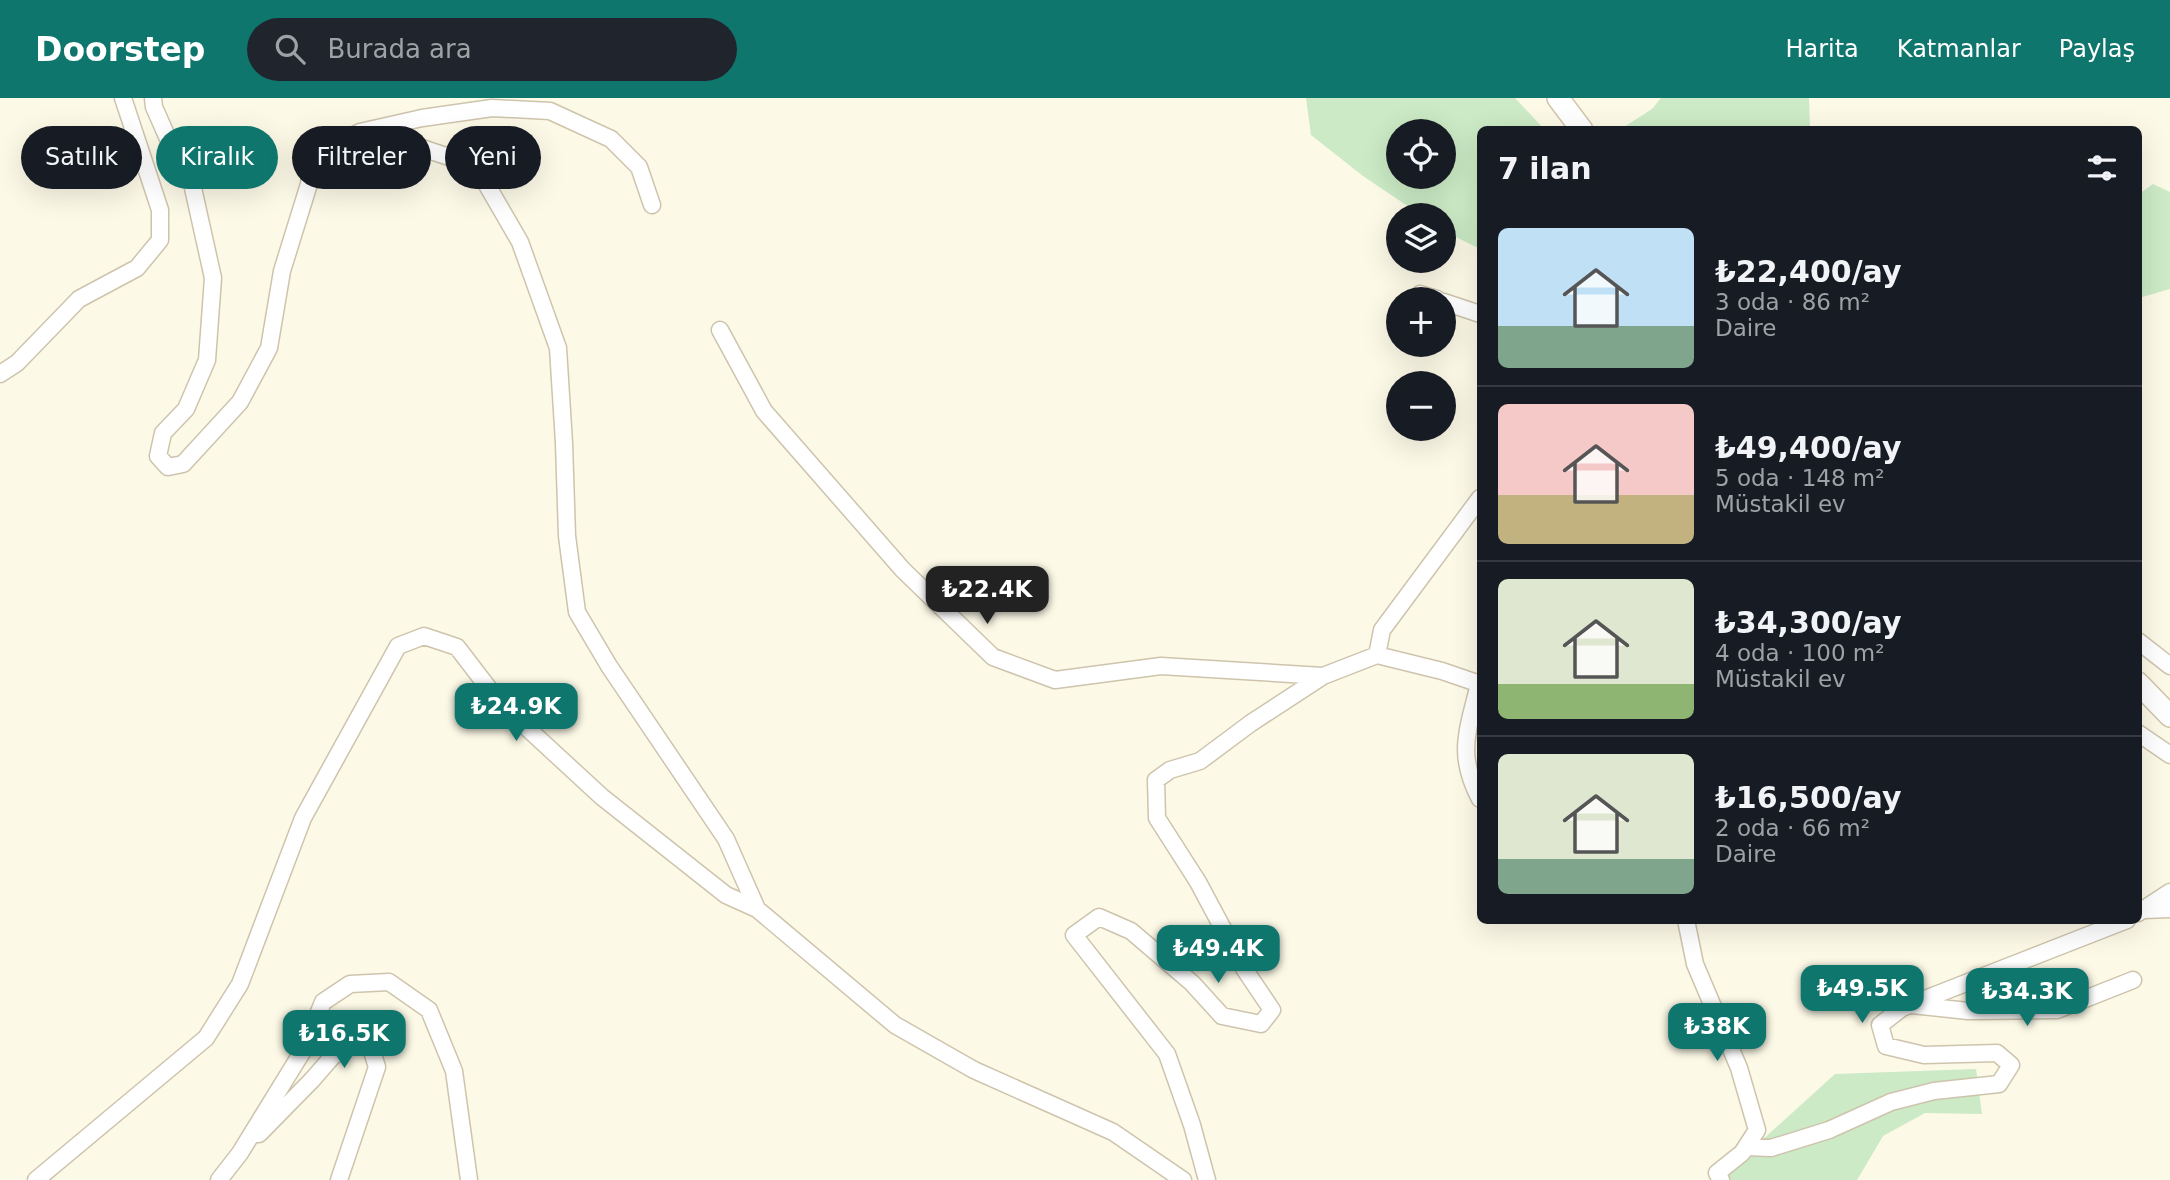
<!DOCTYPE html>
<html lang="tr">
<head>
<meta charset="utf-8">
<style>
	:root { --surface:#171b24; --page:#20242c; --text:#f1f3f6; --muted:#9ea1a6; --line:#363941; --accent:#0f766e }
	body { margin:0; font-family:"DejaVu Sans",sans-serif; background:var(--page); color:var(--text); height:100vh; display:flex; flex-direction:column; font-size:26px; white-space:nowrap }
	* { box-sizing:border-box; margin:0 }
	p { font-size:23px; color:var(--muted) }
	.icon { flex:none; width:38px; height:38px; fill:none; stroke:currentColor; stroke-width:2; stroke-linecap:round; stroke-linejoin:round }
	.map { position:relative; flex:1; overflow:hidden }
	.side { position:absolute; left:1477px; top:28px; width:665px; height:798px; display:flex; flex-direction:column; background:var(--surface); border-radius:10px; box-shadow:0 7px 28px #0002 }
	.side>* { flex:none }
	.hud { position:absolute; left:21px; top:28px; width:665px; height:63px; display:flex; gap:14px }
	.buttons { position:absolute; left:1386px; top:21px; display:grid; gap:14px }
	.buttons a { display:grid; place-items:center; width:70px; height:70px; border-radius:50%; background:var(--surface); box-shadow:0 7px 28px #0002; font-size:35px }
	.price { position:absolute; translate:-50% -60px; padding:0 16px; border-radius:14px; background:var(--accent); color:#fff; font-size:23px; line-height:46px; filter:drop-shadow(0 2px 4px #0008) }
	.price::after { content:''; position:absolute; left:50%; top:42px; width:21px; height:16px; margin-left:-10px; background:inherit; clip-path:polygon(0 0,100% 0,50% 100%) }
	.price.active { background:#222; color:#fff }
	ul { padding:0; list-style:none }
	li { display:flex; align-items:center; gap:21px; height:175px; padding:0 21px }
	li+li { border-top:2px solid var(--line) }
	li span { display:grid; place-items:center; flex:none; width:196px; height:140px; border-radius:10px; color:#555 }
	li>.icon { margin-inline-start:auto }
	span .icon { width:84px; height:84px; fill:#fffc; stroke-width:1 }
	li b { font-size:30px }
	h2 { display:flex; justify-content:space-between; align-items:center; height:84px; padding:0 21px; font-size:30px }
	.chip { padding:0 24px; border-radius:32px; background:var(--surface); box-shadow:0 7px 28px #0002; font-size:24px; line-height:63px }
	.chip.active { background:var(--accent); color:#fff }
	header { display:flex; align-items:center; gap:42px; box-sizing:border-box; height:98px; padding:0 35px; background:var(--accent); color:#fff }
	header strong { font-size:33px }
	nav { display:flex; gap:38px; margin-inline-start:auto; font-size:24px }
	.search { width:490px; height:63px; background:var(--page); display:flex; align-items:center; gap:18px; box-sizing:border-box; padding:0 24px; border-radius:38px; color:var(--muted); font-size:26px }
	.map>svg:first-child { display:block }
	.green { fill:#cbeac5; fill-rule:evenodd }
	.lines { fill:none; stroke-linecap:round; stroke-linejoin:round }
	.street-casing { stroke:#cec4ad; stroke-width:19 }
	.secondary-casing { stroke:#d1c5ab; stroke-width:24 }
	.street { stroke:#fff; stroke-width:16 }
	.secondary { stroke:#fff; stroke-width:21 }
</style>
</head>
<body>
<header>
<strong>Doorstep</strong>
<div class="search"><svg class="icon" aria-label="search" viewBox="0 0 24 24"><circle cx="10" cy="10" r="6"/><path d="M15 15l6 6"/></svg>Burada ara</div>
<nav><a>Harita</a><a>Katmanlar</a><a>Paylaş</a></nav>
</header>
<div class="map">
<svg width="2170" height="1082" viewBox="0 0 2170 1082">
	<rect width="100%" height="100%" fill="#fcf9e7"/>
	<path class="green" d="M1306,0H1515L1544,31L1480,32V151L1444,133V117H1421L1363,78L1311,37ZM1398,33H1444V79H1398Z
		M1661,0H1809L1810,31H1621L1652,11Z
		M2153,86L2170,94V191L2139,200V96Z
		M1976,971L1982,1016L1925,1015L1883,1038L1857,1082H1718L1835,976Z"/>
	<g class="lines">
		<defs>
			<path id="street" d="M153,0L154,9L169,43L191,81L213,180L207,262L186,311L163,335L158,358L168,369L183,366L240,304L269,250L282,173L309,86L331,60L352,49L404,44L476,68L520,144L558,250L564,345L567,438L577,514L609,568L726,741L757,811
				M309,86L313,59L360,34L422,20L492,10L550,13L611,41L639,69L652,107
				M1420,196L1437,201
				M1444,204L1480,216
				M720,232L764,313L903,472L993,559L1055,582L1161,568L1323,578L1377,557
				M0,276L17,265L79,201L137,170L160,142V112L123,0
				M1480,400L1382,532L1377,557L1442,573L1480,586
				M2138,543L2170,568
				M1479,586C1468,632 1456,656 1480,701
				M2138,635L2170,657
				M2144,812L2170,811
				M2138,815L2170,794
				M1686,822L1695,866L1739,970L1757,1032L1742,1055L1717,1075L1721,1082
				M1912,907L1968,913L2057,912L2133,882
				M259,1036L312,982L332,959L357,942L370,947L377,969L339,1082
				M1746,1049L1771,1050L1829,1032L1891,1004L1934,993L1999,986L2011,967L1997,955L1924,957L1886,948L1880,927L1902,910L2127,822
				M36,1082L206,940L240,886L303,720L398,548L424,538L457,549L500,605L602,699L726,797L757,811L895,927L974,972L1113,1034L1183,1082
				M219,1082L240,1055L304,951L323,904L350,886L389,884L429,912L454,973L469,1082
				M1207,1082L1192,1027L1167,956L1074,837L1099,819L1131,833L1192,885L1222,918L1261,926L1272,912L1245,872L1198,784L1157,720L1156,682L1170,672L1200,663L1251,625L1323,578"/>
			<path id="secondary" d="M1558,0L1582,32
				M2138,585L2170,618"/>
		</defs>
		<use href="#street" class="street-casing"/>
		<use href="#secondary" class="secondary-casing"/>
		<use href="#street" class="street"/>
		<use href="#secondary" class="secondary"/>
	</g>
</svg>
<div class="buttons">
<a><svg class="icon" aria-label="locate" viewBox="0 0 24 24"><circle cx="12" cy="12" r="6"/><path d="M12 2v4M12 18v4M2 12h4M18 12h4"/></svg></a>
<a><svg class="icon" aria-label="layers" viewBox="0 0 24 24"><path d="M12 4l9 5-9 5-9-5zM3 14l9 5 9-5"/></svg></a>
<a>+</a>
<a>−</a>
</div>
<b class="price active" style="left:987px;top:528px">₺22.4K</b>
<b class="price" style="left:516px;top:645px">₺24.9K</b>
<b class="price" style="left:1218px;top:887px">₺49.4K</b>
<b class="price" style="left:1862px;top:927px">₺49.5K</b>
<b class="price" style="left:2027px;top:930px">₺34.3K</b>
<b class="price" style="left:1717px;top:965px">₺38K</b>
<b class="price" style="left:344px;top:972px">₺16.5K</b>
<div class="hud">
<a class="chip">Satılık</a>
<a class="chip active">Kiralık</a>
<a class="chip">Filtreler</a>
<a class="chip">Yeni</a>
</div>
<section class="side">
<h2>7 ilan<svg class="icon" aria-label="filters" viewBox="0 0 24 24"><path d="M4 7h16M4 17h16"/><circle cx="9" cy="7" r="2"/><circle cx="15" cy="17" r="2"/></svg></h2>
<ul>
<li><span style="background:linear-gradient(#bfe0f5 70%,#7fa58c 0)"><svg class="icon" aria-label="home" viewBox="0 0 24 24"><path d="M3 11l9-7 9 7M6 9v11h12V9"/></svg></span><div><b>₺22,400/ay</b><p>3 oda · 86 m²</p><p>Daire</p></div></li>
<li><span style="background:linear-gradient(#f6c9c9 65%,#c2b280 0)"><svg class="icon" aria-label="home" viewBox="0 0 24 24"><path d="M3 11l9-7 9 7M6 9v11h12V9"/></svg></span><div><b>₺49,400/ay</b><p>5 oda · 148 m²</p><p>Müstakil ev</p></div></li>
<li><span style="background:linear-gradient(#dfe7d0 75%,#8fb573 0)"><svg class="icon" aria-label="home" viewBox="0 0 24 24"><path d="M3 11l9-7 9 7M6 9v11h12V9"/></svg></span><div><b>₺34,300/ay</b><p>4 oda · 100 m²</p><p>Müstakil ev</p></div></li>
<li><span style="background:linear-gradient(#dfe7d0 75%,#7fa58c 0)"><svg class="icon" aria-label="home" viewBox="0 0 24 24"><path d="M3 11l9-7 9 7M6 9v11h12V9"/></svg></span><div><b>₺16,500/ay</b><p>2 oda · 66 m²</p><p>Daire</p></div></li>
</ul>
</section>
</div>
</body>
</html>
